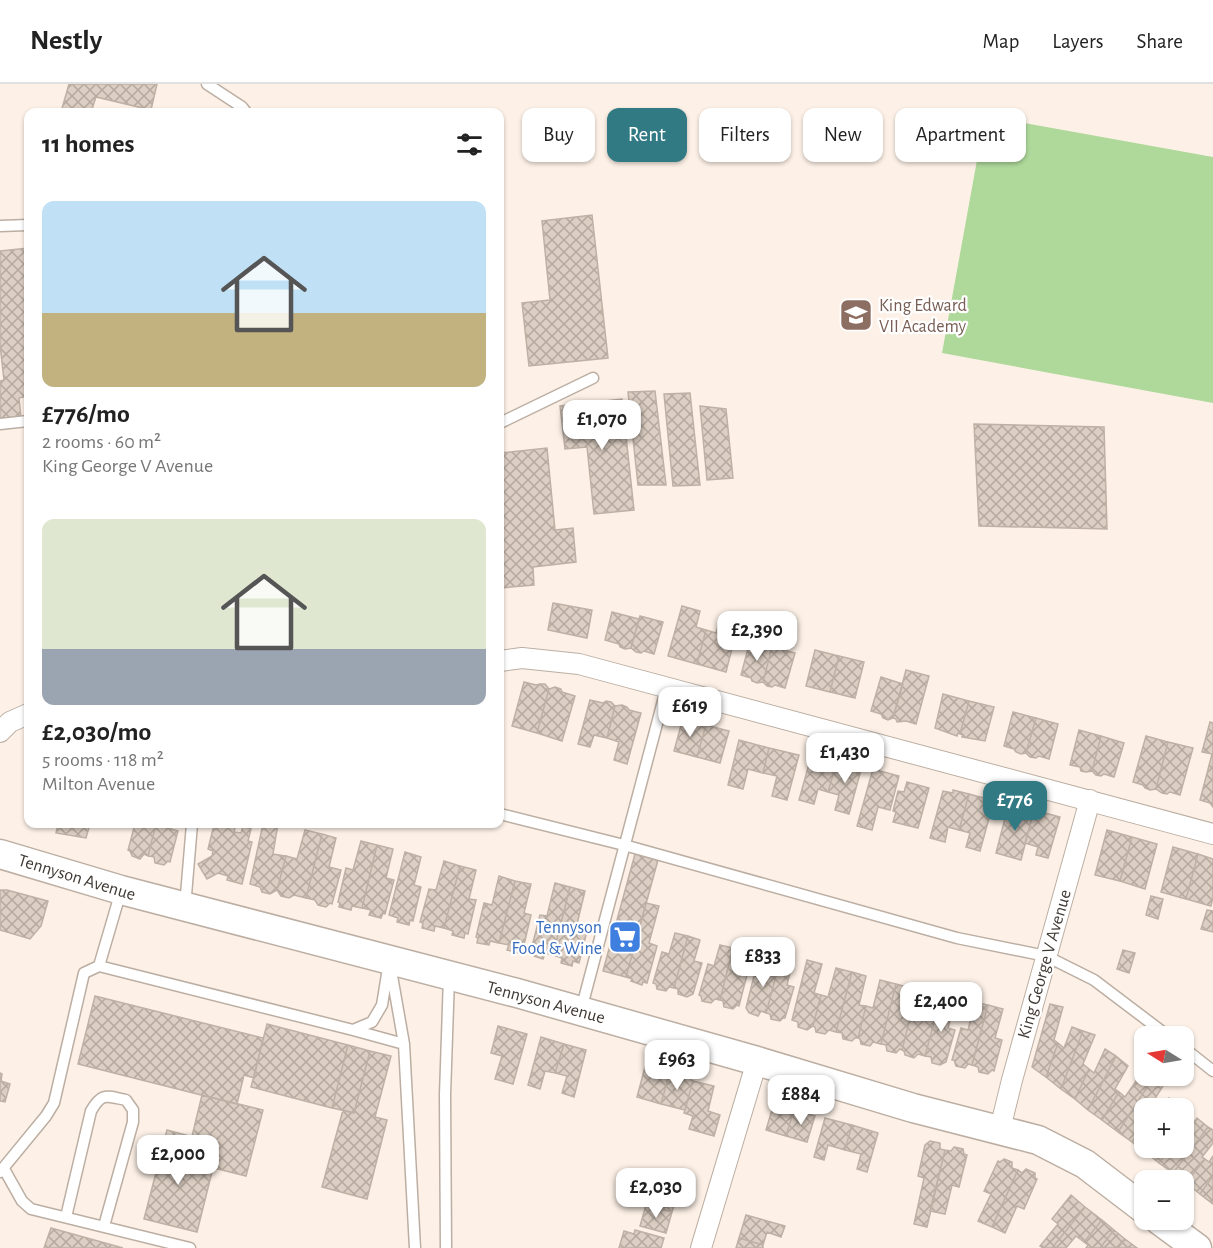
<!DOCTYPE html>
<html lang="en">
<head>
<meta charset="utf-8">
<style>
	:root { --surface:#fff; --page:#f2f2f2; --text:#222; --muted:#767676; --line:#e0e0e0; --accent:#317983 }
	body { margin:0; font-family:"Alegreya Sans",sans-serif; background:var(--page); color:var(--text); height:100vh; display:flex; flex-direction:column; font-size:22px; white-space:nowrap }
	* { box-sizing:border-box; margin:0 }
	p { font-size:20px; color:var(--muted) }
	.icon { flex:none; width:33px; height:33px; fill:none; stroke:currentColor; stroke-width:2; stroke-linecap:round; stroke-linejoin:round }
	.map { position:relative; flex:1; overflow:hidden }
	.details { position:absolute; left:24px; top:24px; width:480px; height:720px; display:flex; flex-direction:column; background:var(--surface); border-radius:12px; box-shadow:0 2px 4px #0004 }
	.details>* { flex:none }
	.banner { position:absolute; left:522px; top:24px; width:570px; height:54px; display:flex; gap:12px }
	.needle { width:39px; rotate:281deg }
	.buttons { position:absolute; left:1134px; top:942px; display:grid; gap:12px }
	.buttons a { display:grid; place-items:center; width:60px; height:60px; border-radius:12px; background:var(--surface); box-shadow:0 2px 4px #0004; font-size:30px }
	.price { position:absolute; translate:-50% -51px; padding:0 14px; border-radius:12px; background:#fff; color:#222; font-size:20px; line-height:39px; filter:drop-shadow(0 2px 3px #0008) }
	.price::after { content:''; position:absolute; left:50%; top:36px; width:18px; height:14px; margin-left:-9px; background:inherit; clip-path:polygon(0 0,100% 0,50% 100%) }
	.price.on { background:var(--accent); color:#fff }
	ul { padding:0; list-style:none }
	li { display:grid; align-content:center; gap:12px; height:318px; padding:0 18px }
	li span { display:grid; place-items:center; height:186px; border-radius:12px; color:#555 }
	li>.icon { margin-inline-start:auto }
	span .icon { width:108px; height:108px; fill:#fffc; stroke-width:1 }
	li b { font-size:26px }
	h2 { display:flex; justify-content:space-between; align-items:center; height:72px; padding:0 18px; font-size:26px }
	.chip { padding:0 21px; border-radius:12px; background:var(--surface); box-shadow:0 2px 4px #0004; font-size:21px; line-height:54px }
	.chip.on { background:var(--accent); color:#fff }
	header { display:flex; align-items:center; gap:36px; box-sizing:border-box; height:84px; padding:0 30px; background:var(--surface); border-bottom:2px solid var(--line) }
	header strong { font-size:28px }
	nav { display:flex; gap:33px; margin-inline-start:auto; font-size:21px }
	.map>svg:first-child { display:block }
	.pitch { fill:#afd99b }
	.building { fill:url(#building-cross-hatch); stroke:#beb0a5; stroke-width:1.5 }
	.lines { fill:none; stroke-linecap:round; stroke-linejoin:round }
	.lane-casing { stroke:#bcaea2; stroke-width:13 }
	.street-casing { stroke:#bcaea2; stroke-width:22 }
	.secondary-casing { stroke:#bcaea2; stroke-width:31 }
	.lane { stroke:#fff; stroke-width:10 }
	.street { stroke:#fff; stroke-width:20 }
	.secondary { stroke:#fff; stroke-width:28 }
	.labels { text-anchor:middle; stroke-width:4.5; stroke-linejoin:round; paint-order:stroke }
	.education-label { font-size:18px; fill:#785e54; stroke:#fff; text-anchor:start }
	.street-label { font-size:18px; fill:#403a35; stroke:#fff }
	.shop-label { font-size:18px; fill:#366cbe; stroke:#fff; text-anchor:end }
</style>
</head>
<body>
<header>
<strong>Nestly</strong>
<nav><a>Map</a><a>Layers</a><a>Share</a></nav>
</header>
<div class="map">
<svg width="1213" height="1164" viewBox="0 0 1213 1164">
	<defs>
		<pattern id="building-cross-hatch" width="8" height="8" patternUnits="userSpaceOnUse" patternTransform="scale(1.5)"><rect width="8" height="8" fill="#dccec2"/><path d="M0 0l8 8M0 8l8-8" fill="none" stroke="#b4a89e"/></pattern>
	</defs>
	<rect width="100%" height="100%" fill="#fdf1e7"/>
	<path class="pitch" d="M985,32L1213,73V319L942,269Z"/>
	<path class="building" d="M69,0H157L151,26L96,13L91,28H61Z
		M592,131L608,274L529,282L522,219L550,216L542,137Z
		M28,164V312L19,314L21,333L0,336V297L4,296L0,261V167Z
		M655,307L666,401H638L628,308Z
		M690,309L700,401L673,402L664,310Z
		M622,315L634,426L594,430L587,363L565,365L560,322Z
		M700,322L726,325L733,394L707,396Z
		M974,340L1104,343L1107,445L979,442Z
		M547,364L555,446L573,444L576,478L533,483L534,501L501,504L500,369Z
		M553,519L592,526L587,554L548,546Z
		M682,522L700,527L696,543L706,546L697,580L668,572Z
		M612,528L639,535L631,564L625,565L620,563L619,560L605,556Z
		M640,532L663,538L654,570L644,567L641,569L636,568L631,564Z
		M721,532L739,537L726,588L697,580L706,546L716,549Z
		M750,557L772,563L763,598L757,599L752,597L751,594L741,591Z
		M772,563L795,569L785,604L775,601L772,603L767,602L763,598Z
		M815,566L839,572L830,608L806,602Z
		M839,572L864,578L855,614L830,608Z
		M906,586L929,592L916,640L906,637L897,638L896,635L893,634Z
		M881,593L903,600L893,634L888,636L883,634L881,630L871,627Z
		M524,598L536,601L540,600H545L549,605L537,649L512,642Z
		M555,603L561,605L562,608L575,612L562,657L537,649L549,605Z
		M943,610L969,617L960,650L958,649L957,652L935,644Z
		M590,616L603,619L606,617L611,618L615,622L607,654L594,651L590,663L578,660Z
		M969,617L994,623L985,657L962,653L963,651L960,650Z
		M622,621L627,623L629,626L641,629L627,680L614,676L619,658L607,654L615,622Z
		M1013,628L1036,634L1026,669L1021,670L1016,668L1014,665L1004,662Z
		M683,634L706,641L697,673L674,667Z
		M1036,634L1058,640L1049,675L1039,672L1036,674L1030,673L1026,669Z
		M1210,638L1213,639V723L1210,719L1200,716L1212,670L1202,668Z
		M706,641L729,647L720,679L697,673Z
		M1079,646L1101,652L1092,687L1086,688L1081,687L1080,683L1070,681Z
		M1101,652L1124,659L1114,693L1104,690L1101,692L1096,691L1092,687Z
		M1146,652L1168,658L1156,705L1150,706L1145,704L1143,701L1133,698Z
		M739,656L769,664L763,689L748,685L743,705L728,701Z
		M1168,658L1193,664L1180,711L1170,708L1167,710L1162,709L1156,705Z
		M769,664L799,671L787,716L772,712L777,692L763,689Z
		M812,669L822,672L823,669L838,673L828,708L818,705L814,720L799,716Z
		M838,673L853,677L852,680L862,682L849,730L835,726L839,711L828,708Z
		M873,685L899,692L890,726L878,723L872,746L857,742Z
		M907,698L929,704L918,744L893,738L896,728L893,727L898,707L904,708Z
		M953,706L969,710L959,746L948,743L945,758L930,754L943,707L953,709Z
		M969,710L984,714L983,717L993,720L980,767L966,763L970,749L959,746Z
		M1009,719L1034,726L1021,776L996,769Z
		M1034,726L1060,733L1048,774L1036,771L1038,763L1025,759Z
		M58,740H90L86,754L56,749Z
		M135,740H156L148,772L144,770L140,775L132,772L130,767L128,766Z
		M156,740H172L171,745L178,747L170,778L168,777L164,781L155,779L154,773L148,772Z
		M207,740H236L234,748L241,749L243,742L251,745L248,757L252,758L242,800L227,796L228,792L218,789L207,795L198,780L212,772L213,767L208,765L214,741Z
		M263,740H278L273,770L286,772L277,806L270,810L262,808L260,803L250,800Z
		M305,746L322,750L306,814L294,811L289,814L281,812L277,806L286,772L297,775Z
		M1107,746L1132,753L1120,797L1095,791Z
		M322,750L336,754L329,783L341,786L332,820L330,819L326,823L318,821L315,816L306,814Z
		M1132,753L1157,760L1145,805L1120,797Z
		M361,757L377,761L362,824L352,822L351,826L339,823L340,819L338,818L346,784L353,786Z
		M377,761L393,765L386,794L394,796L385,830L383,829L381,834L369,831L371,826L362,824Z
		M1173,763L1198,770L1186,815L1161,808Z
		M405,768L421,773L414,801L421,803L413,837L410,836L409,841L397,838L398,834L389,831Z
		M635,770L658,776L626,893L603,887Z
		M1198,770L1213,775V813L1211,822L1186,815Z
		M444,777L460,782L444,844L435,842L434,847L422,844L423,839L420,838L429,805L436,806Z
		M460,782L476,786L469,815L476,816L468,850L465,849L464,854L452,851L453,847L444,844Z
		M499,792L515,797L499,859L490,857L489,861L477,859L478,854L476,853L484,819L492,821Z
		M515,797L531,800L524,829L531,831L523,865L520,864L519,869L507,866L509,861L499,859Z
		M555,799L570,803L553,871L545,869L543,875L534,872L535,868L531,866L540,831L547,832Z
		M570,803L585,807L577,840L588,843L579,879L573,877L572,882L561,879L562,874L553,871Z
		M0,806H7L48,817L41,842L30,855L0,846Z
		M1151,812L1163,815L1158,835L1146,831Z
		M646,819L659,822L649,859L657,862L647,899L643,898L642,901L631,897L632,895L626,893Z
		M1207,826L1213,827V848L1201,845Z
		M675,849L688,852L674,904L669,903L666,907L657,905L656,900L653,899L662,868L669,870Z
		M688,852L700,856L694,877L702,879L693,910L687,913L678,910V905L674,904Z
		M720,861L733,864L720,916L715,915L711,919L702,917L701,912L699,911L708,880L714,882Z
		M733,864L746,868L740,889L747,891L739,922L737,921L733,925L724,923L723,917L720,916Z
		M1123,866L1135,869L1129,889L1117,885Z
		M767,873L780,877L766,929L761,927L758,932L749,929L746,924L754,892L761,894Z
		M807,876L822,880L814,909L821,911L813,942L807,946L798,943V938L792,936Z
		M780,877L792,880L787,901L794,903L785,934H783L780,937L771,935L770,930L766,929Z
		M836,884L852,888L836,948L829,946L825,950L816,948L815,943L813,942L821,911L828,913Z
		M852,888L866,892L859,921L866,922L858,954H855L852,957L843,955L842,949L836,948Z
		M880,896L896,900L881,960L873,958L870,962L861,960L860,955L858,954L866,922L873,924Z
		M896,900L911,904L903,932L910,934L902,966L900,965L896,969L887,967L886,961L881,960Z
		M925,907L941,912L925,972L918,970L914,974L905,971L904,967L902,966L910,934L917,936Z
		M95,912L263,954L254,994L244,991L237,1020L78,980Z
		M941,912L955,916L948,944L955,946L946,978L940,981L932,979L931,973L925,972Z
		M975,918L988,921L972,981L968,980L965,984L956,982L954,976H952L961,944L968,946Z
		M1050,920L1063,923L1054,956L1058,959L1046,993L1032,983Z
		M988,921L1003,925L995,954L1002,956L994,987L992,986L988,990L979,988L978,983L972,981Z
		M267,940L348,961L332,1024L251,1003Z
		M498,942L527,950L513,1000L495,995L502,972L491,969Z
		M1072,943L1083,947L1061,1005L1046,993L1058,959L1064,964Z
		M1083,947L1095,951L1083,980L1089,985L1075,1015L1061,1005Z
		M541,953L564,960L555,989L545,987L540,1005L528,1001Z
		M564,960L586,966L574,1013L562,1009L567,992L555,989Z
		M348,961L370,967L354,1029L332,1024Z
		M1105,965L1116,972L1088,1026L1075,1015L1089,985L1094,989Z
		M370,967L391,972L375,1033L387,1036L367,1115L322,1103L343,1026L354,1029Z
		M1116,972L1128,982L1115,1005L1119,1008L1102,1036L1088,1026Z
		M645,983L669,990L661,1020L637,1013Z
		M1143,987L1144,992L1153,994L1118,1048L1102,1036L1119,1008L1125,1013Z
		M0,989L2,990L1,997L10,1000L5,1018L0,1017Z
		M669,990L679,993L680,990L692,993L691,996L693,997L685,1026L661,1020Z
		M1153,994L1163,1002L1149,1024H1144V1041L1132,1058L1118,1048Z
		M693,997L714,1002L708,1027L720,1031L714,1052L689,1045L693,1032L684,1029Z
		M202,1011L263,1026L246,1092L186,1077Z
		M1169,1014L1180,1022L1178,1024H1161Z
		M774,1019L794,1026L786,1052L766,1046Z
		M1180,1022L1191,1030L1184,1040V1024H1178Z
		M794,1026L815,1032L807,1058L786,1052Z
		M825,1034L852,1041L845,1066L828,1061L824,1076L814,1073Z
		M1197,1034L1208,1043L1173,1089L1159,1079L1170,1064H1184V1052Z
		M852,1041L878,1049L867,1088L857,1085L861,1070L845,1066Z
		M1144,1041V1064H1149L1145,1068L1132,1058Z
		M1208,1043L1213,1046V1059L1202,1073L1205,1075L1186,1099L1173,1089Z
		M167,1046L193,1053L186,1077L213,1084L197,1148L144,1135Z
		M930,1057L940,1059V1065L945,1066L927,1143L914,1140L924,1094L918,1092L925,1061Z
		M954,1063L963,1065L964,1070L967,1071L959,1103L952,1101L945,1130L930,1127L945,1066L951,1067Z
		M1149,1064H1170L1159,1079L1145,1068Z
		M1213,1072V1092L1200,1110L1186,1099L1205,1075L1209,1078Z
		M1004,1075L1012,1078V1084L1018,1086L992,1143L978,1137L991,1110L984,1107L998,1077L1000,1078Z
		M1026,1085L1035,1089V1094L1037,1095L1024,1125L1017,1122L1005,1149L992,1143L1018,1086L1022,1089Z
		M1213,1092V1120L1200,1110Z
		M651,1100L678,1108L672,1128L646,1121Z
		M1071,1111L1085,1123L1052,1164H1043L1040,1162L1058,1140L1052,1135Z
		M646,1121L672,1128L666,1149L640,1142Z
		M1085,1123L1102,1136L1084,1158L1076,1152L1066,1164H1052Z
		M746,1131L785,1142L781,1153L767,1148L763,1161L739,1154Z
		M1102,1136L1114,1146L1100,1164H1086L1088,1161L1084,1158Z
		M51,1144L123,1164H44Z
		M635,1146L664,1154L661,1164H619L624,1147L634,1150Z
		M1114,1146L1125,1155L1118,1164H1100Z
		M739,1154L763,1161V1164H736Z
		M1125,1155L1137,1164H1118Z"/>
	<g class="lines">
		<defs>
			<path id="lane" d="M207,0L242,23L246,28
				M0,142L28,141
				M500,339L593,294
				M0,340L28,337
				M500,730L624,761L957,854L1046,872L1094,896L1168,952
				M185,823L192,740
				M99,882L121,807
				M391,886L404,960L415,1164
				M581,926L667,602
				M353,946L404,960
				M1184,964L1213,987
				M4,1085L22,1117L31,1125L190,1164
				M0,1088L46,1032L54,1019L84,889L99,882L353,946L372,938L382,921L389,878
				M66,1133L91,1027C102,1008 106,1012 126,1016L133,1026V1038L104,1142
				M446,1164L445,1011L449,893"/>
			<path id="street" d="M500,577L522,574L579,580L1213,750
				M0,648L10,638L28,630
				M1000,1045L1012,996L1090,716
				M701,1164L757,977"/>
			<path id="secondary" d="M0,770L121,806L517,909L757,977L913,1024L1038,1056L1085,1080L1144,1125
				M1159,1136L1197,1164"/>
		</defs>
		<use href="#lane" class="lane-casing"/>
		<use href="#street" class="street-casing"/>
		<use href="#secondary" class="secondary-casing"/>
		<use href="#lane" class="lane"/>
		<use href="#street" class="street"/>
		<use href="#secondary" class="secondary"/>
	</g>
	<defs>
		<symbol id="school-square" viewBox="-11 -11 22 22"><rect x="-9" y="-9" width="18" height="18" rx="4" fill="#8d6e63" stroke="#fff"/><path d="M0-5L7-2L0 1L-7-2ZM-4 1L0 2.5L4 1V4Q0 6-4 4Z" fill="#fff"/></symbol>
		<symbol id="supermarket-square" viewBox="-11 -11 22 22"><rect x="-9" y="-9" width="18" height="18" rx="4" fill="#3f7fe0" stroke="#fff"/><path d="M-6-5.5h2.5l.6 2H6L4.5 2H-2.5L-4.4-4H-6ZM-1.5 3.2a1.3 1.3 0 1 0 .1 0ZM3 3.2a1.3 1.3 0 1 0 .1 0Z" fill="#fff"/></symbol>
	</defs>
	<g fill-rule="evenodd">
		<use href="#school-square" x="837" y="212" width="38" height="38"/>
		<use href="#supermarket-square" x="606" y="834" width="38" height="38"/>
	</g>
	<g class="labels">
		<g class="education-label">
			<text x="879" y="227">King Edward<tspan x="879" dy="21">VII Academy</tspan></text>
		</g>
		<g class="street-label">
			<text transform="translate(77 793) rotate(17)" y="6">Tennyson Avenue</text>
			<text transform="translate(1044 880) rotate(-74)" y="6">King George V Avenue</text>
			<text transform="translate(546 918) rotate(15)" y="6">Tennyson Avenue</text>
		</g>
		<g class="shop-label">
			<text x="602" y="849">Tennyson<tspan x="602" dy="21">Food &amp; Wine</tspan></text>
		</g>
	</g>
</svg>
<div class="buttons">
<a><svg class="needle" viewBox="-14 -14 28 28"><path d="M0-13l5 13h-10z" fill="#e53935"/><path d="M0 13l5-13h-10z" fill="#767676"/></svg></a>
<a>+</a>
<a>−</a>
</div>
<b class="price" style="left:602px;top:367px">£1,070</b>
<b class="price" style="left:757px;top:578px">£2,390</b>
<b class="price" style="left:690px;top:654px">£619</b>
<b class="price" style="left:845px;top:700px">£1,430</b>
<b class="price on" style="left:1015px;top:748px">£776</b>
<b class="price" style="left:763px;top:904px">£833</b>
<b class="price" style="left:941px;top:949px">£2,400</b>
<b class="price" style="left:677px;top:1007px">£963</b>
<b class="price" style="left:801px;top:1042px">£884</b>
<b class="price" style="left:178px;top:1102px">£2,000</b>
<b class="price" style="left:656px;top:1135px">£2,030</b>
<div class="banner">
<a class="chip">Buy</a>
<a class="chip on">Rent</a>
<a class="chip">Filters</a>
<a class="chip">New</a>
<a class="chip">Apartment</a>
</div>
<section class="details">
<h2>11 homes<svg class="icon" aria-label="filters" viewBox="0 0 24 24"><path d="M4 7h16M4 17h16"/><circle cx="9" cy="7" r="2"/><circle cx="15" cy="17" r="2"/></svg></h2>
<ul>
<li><span style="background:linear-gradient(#bfe0f5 60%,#c2b280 0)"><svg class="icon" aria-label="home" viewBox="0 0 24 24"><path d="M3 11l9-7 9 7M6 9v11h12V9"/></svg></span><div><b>£776/mo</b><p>2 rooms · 60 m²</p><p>King George V Avenue</p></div></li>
<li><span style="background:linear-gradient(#dfe7d0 70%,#9aa5b1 0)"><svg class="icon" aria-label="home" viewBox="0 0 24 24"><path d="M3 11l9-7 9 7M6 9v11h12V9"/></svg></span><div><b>£2,030/mo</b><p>5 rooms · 118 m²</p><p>Milton Avenue</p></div></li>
</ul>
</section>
</div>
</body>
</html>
